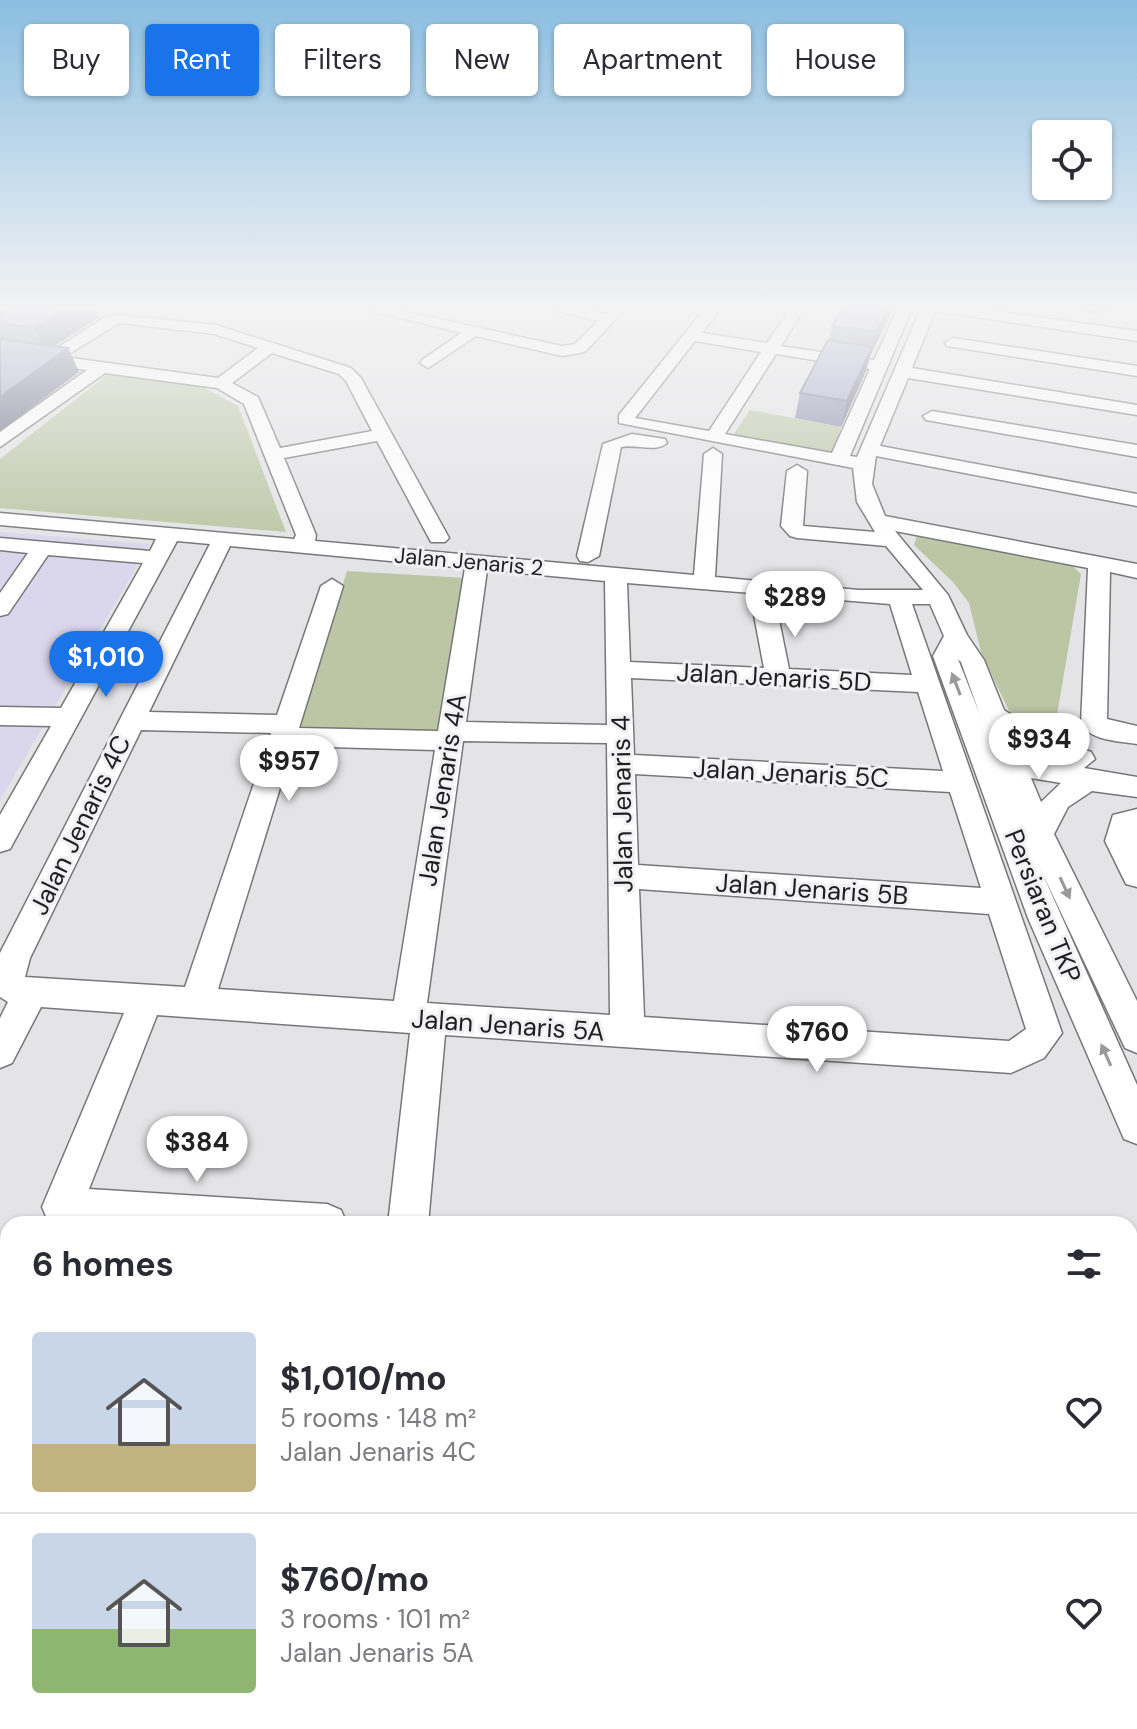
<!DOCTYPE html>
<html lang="en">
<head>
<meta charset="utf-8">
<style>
	:root { --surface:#fff; --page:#f2f2f3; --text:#2b2b33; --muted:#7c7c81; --line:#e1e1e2; --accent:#1a73e8 }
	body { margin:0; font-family:"DM Sans",sans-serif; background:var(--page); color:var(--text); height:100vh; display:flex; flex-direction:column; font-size:30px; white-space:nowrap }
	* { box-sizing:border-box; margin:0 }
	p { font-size:26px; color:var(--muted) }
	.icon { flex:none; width:44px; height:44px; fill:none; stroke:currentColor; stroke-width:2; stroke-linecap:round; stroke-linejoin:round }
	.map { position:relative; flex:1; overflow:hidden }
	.side { position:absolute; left:0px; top:1216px; width:1138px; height:514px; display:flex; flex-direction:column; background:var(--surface); border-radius:24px 24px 0 0; box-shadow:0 2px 6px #0004 }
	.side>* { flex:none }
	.hud { position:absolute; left:24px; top:24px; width:1090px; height:72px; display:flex; gap:16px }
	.controls { position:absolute; left:1032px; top:120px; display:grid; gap:16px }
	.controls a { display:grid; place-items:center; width:80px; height:80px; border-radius:8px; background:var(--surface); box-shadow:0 2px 6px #0004; font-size:40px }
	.price { position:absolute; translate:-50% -68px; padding:0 18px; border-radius:28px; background:#fff; color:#222; font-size:26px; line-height:52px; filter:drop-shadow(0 2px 4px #0008) }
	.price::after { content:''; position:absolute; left:50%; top:48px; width:24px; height:18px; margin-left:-12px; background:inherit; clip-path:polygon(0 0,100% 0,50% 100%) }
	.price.current { background:var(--accent); color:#fff }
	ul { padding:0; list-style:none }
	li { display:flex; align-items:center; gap:24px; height:200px; padding:0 32px }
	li+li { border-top:2px solid var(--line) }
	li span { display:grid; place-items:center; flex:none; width:224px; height:160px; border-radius:8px; color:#555 }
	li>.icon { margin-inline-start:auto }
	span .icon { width:96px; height:96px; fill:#fffc; stroke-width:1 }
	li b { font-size:34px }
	h2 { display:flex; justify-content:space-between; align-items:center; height:96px; padding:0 32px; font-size:34px }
	.chip { padding:0 28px; border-radius:8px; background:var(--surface); box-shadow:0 2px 6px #0004; font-size:28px; line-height:72px }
	.chip.current { background:var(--accent); color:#fff }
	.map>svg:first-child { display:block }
	.industrial { fill:#dad7ed }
	.green { fill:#bcc6a5 }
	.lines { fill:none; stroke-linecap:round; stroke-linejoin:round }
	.minor-casing { stroke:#777779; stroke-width:3 }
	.minor { fill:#fff; fill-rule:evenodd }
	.wall { fill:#898daa }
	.shaded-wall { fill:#6f738b }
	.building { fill:#9fa4c6; stroke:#6f738b; stroke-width:2 }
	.oneway { fill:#9a9a9a }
	.labels { text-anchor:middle; stroke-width:6; stroke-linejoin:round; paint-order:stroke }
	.far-street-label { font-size:22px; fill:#1f1f1f; stroke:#f1f1f3 }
	.street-label { font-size:26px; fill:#1f1f1f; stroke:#f1f1f3 }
</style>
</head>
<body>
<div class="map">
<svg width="1137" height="1729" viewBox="0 0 1137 1729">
	<rect width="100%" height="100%" fill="#e4e4e6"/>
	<path class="industrial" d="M0,532L150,544L0,800Z"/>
	<path class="green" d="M112,371L197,384L238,406L286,532L0,508V459Z
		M750,410L841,427L832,454L732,437Z
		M917,536L1071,564L1081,574L1052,744L1021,725L1010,713L981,652L969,603L953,582L914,545Z
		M347,571L466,578L442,732L299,727Z"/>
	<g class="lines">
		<defs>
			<path id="minor" d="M353,306H380L562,346L575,344L598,321L537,306H566L605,314L613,306H628L586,351L580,353L562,356L476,336L428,368L420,363L422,360L461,333Z
				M707,306H722L702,333L767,343L792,306H806L781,346L874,360L899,306H913L850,456L857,457L922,306H960L1137,331V341L935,311L912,368L1137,405V415L908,378L880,446L1137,494V506L876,456L872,484L885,516L1137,564V578L1110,572L1107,719L1137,726V744C1119,741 1091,741 1081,724L1088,568L895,531L948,595L967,635L984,660L1004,710L1037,732L1091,752L1095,759L1084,768L1137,777V797L1092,791L1068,807L1054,834L1137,1001V1053L1125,1048L1039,866L1137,1085V1144L1124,1139L1028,918L933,656L944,636L930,604H912L1062,1033L1044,1058L1011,1073L445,1035L428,1224H388L410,1033L157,1015L89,1189L327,1204L341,1210L347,1224H55L48,1221L42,1207L124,1013L41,1007L12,1063L0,1068V1018L8,1002L0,997V953L210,544L177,541L10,849L0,852V815L51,726L0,725V707L61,708L143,563L48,555L8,614L0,616V593L28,553L0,550V538L150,551L156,539L0,525V513L294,539L296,535L244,404L217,388L105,373L0,447V432L87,370L0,358V348L46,355L105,317L119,315L216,325L351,368L361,378L449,538L445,542H431L377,441L284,458L316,535L315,541L694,575L704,454L713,448L722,454L715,577L859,590H923L886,546L797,538L790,536L781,526L787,471L797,465L807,471L803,526L875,532L857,502L853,468L619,423V415ZM119,323L214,334L258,348L218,378L64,357ZM695,341L761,352L709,431L635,418ZM272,353L339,374L346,381L372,431L280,448L258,397L232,383ZM776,354L870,369L832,453L725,434ZM230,546L465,568L438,731L299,728L343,586L332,579L321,586L277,715L149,712ZM487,570L605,581L607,725L466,722ZM627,583L890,604L912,675L789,669L777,610L765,603L753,610L764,668L630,662ZM958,659L961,662L980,715ZM631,678L918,692L943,771L634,755ZM141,730L271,733L185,987L25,977L30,958ZM463,741L607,743L610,1015L427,1003ZM293,746L435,750L394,1001L218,989ZM1019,746L1070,765L1023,757ZM635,774L950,792L981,888L638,865ZM1031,778L1061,783L1041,802ZM639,889L989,914L1026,1029L1009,1041L644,1017Z
				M1069,306H1118C1107,313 1080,313 1069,306Z
				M953,338L1137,366V376L947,346L945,343Z
				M932,411L1137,445V457L926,420L923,416Z
				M632,434L665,439L667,443C656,453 636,444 621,447L599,556L588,562L580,561L577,556L603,444Z
				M1137,809V887L1126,884L1105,841L1113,815Z
				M1130,1657H1137V1709H1130Z
				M8,1659V1722H21L16,1729H0V1662Z
				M304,1722H358L357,1729H303Z
				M818,1722H872L873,1729H819Z"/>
		</defs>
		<use href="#minor" class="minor-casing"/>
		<use href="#minor" class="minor"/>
	</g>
	<path class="wall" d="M14,306H93L98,318L54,346L68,348L79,372L0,431V315Z
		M844,306H894L870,356L866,371L841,427L795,418L800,393L829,341L832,326Z"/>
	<path class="shaded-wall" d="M71,306H93L98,318L45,352L35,328Z
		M889,306H894L870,356L866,371L841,427L847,401L872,348L876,332Z
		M68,348L79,372L0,431V397Z"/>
	<path class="building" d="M14,306H71L35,328L0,323V315Z
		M844,306H889L876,332L832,326Z
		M0,339L68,348L0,397Z
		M828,340L872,347L847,401L800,393Z"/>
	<defs><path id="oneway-solid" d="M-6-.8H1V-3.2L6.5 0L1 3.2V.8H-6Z" transform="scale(2)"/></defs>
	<g class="oneway">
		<use href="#oneway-solid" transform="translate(956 684) rotate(-111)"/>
		<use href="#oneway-solid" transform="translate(1065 888) rotate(65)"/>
		<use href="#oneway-solid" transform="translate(1106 1055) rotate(-114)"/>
	</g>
	<linearGradient id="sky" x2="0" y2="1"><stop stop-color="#8bbee1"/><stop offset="0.56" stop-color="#f3f3f4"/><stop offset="1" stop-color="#f3f3f4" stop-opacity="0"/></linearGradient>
	<rect width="1137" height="548" fill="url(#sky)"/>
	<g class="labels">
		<g class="far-street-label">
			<text transform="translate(469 561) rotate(5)" y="8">Jalan Jenaris 2</text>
		</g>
		<g class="street-label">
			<text transform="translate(774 677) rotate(3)" y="9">Jalan Jenaris 5D</text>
			<text transform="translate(791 773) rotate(3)" y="9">Jalan Jenaris 5C</text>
			<text transform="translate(442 790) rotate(-81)" y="9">Jalan Jenaris 4A</text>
			<text transform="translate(622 804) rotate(-91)" y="9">Jalan Jenaris 4</text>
			<text transform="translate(80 825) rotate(-64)" y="9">Jalan Jenaris 4C</text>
			<text transform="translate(812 889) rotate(4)" y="9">Jalan Jenaris 5B</text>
			<text transform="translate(1043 906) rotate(68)" y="9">Persiaran TKP</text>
			<text transform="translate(508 1025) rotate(4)" y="9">Jalan Jenaris 5A</text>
		</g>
	</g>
</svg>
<div class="controls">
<a><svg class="icon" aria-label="locate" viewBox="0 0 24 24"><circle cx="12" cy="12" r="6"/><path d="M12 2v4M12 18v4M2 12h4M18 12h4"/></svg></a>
</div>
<b class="price" style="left:795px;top:639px">$289</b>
<b class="price current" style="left:106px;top:699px">$1,010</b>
<b class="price" style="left:1039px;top:781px">$934</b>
<b class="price" style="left:289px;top:803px">$957</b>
<b class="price" style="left:817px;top:1074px">$760</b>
<b class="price" style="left:197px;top:1184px">$384</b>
<div class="hud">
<a class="chip">Buy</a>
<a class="chip current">Rent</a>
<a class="chip">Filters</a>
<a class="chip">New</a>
<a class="chip">Apartment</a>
<a class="chip">House</a>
</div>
<section class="side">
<h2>6 homes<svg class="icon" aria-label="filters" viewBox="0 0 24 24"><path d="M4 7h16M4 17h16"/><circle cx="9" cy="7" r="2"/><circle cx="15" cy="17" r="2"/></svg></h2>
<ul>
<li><span style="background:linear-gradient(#c9d6e8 70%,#c2b280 0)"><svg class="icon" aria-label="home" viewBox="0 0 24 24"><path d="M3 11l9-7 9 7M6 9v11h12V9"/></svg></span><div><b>$1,010/mo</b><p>5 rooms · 148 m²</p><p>Jalan Jenaris 4C</p></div><svg class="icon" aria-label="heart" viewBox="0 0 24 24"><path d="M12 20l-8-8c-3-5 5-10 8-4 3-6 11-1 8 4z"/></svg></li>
<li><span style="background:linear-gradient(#c9d6e8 60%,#8fb573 0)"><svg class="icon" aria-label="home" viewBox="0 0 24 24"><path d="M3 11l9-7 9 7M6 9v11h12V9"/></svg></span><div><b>$760/mo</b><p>3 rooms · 101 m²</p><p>Jalan Jenaris 5A</p></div><svg class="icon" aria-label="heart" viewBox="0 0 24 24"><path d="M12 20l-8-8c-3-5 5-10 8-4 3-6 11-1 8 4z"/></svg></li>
</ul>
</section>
</div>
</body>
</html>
